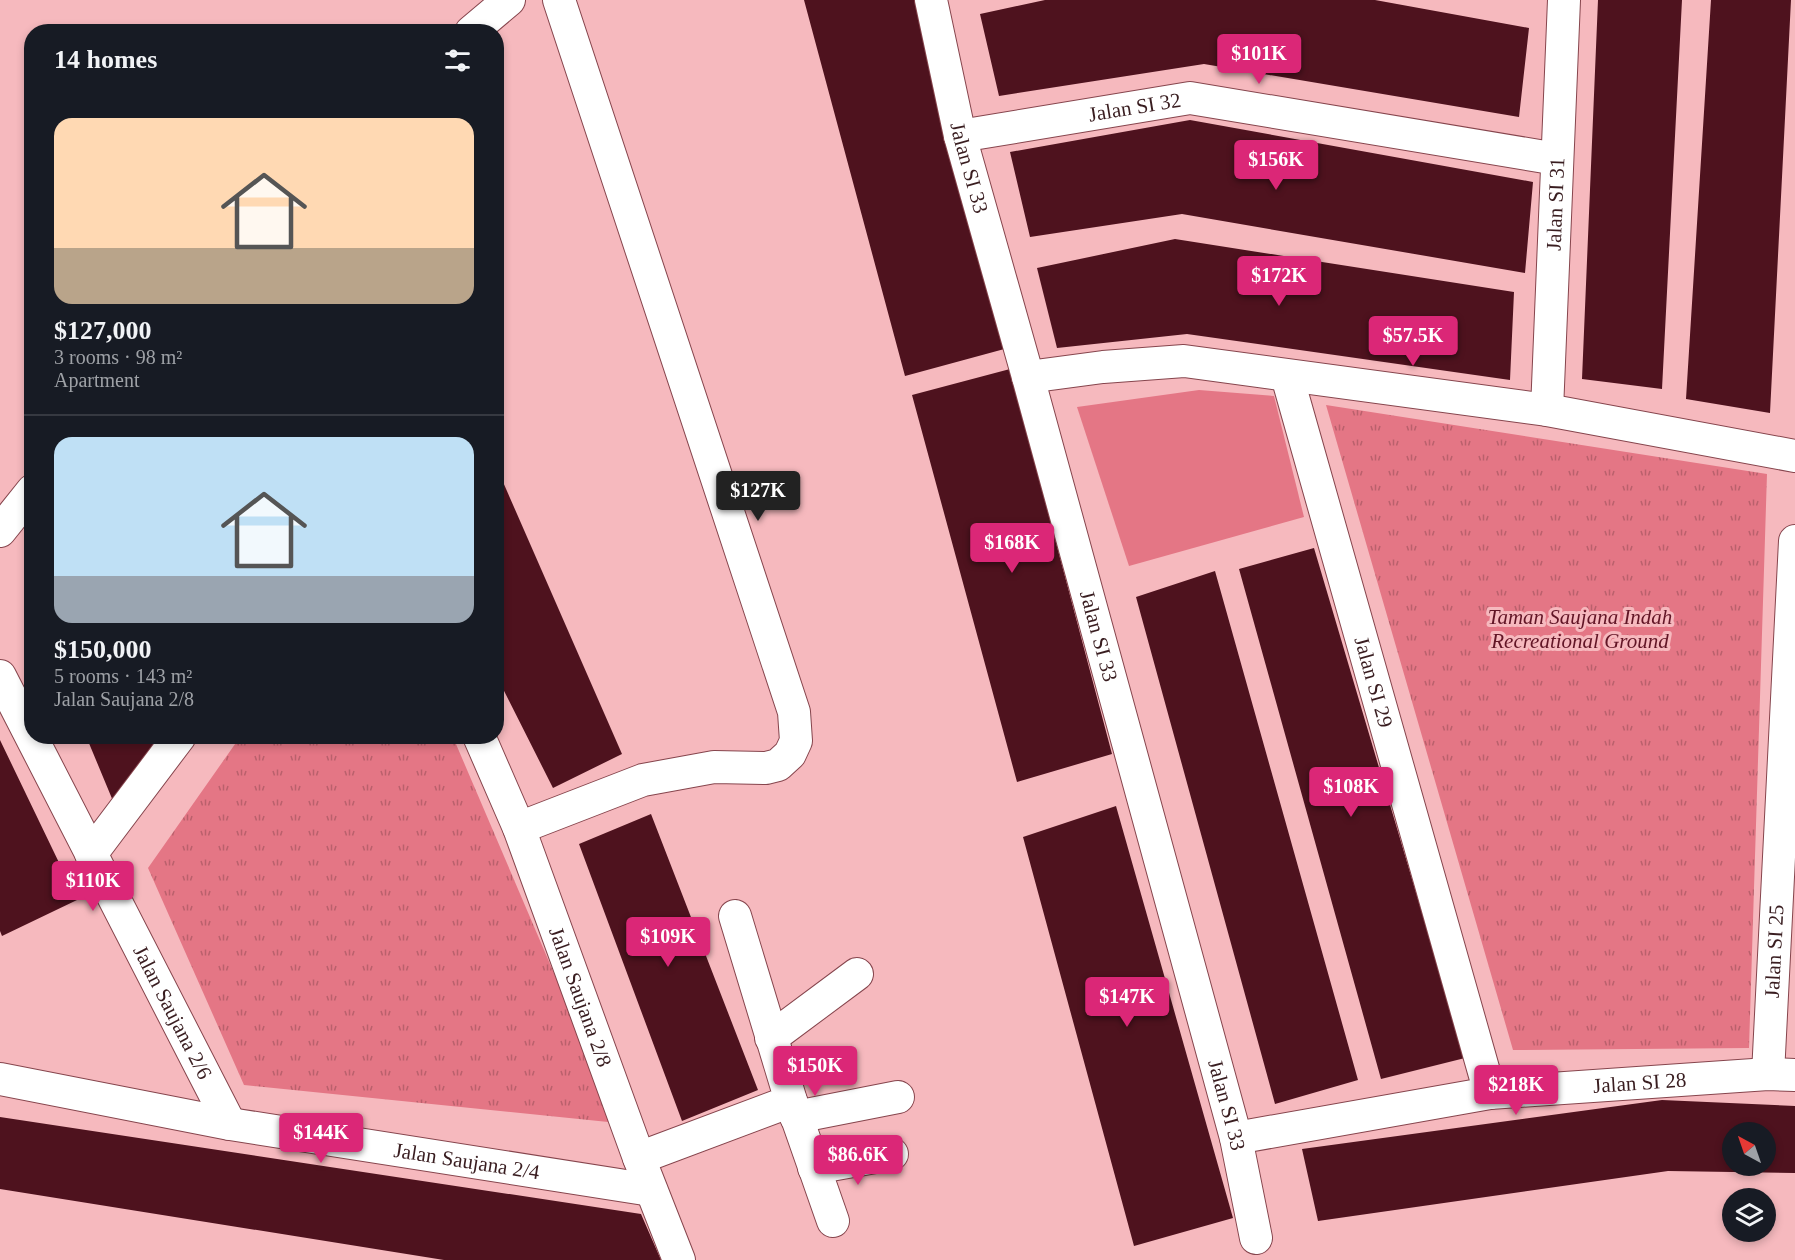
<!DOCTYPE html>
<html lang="en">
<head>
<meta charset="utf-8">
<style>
	:root { --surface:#171b24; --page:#242831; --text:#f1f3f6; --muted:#9ea1a6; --line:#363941; --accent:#db2777 }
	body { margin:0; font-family:Georgia,serif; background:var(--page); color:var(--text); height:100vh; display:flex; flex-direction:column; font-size:22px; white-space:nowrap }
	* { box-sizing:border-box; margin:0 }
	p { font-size:20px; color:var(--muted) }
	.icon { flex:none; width:33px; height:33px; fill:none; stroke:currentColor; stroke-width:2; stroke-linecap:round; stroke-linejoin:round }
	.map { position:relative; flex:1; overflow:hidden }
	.details { position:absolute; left:24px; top:24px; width:480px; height:720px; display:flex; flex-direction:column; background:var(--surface); border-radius:24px; box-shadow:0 3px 9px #0003 }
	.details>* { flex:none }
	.needle { width:39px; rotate:320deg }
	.fabs { position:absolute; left:1722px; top:1122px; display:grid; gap:12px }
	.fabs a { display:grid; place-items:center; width:54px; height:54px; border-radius:50%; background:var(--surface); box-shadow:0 3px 9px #0003; font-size:30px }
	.price { position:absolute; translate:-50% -51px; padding:0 14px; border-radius:6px; background:var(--accent); color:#fff; font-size:20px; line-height:39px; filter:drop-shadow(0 2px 3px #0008) }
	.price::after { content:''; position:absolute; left:50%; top:36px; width:18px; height:14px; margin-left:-9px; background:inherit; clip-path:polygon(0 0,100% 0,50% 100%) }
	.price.active { background:#222; color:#fff }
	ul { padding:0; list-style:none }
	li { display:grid; align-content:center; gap:12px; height:318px; padding:0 30px }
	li+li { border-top:2px solid var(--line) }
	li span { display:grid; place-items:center; height:186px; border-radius:18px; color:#555 }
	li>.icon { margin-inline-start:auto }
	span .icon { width:108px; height:108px; fill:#fffc; stroke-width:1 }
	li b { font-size:26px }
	h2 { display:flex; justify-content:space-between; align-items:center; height:72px; padding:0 30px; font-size:26px }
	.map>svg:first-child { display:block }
	.green { fill:#e47685 }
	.park { fill:url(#park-tufts) }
	.building { fill:#4e121e; fill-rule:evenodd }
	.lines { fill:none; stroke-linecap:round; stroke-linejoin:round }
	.minor-casing { stroke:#86454d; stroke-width:34 }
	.minor { stroke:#fff; stroke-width:32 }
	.labels { text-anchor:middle; stroke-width:6; stroke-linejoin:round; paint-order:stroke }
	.street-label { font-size:21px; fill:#391d20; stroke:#f6b9be }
	.park-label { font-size:21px; font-style:italic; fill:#621526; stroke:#f6b9be }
</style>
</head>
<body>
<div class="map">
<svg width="1795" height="1260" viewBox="0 0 1795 1260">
	<defs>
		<pattern id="park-tufts" width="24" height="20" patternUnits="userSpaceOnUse" patternTransform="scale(1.5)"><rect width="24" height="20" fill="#e47685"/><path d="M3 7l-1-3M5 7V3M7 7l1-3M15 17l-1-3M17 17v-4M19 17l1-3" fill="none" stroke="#ba606c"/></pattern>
	</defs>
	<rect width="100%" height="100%" fill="#f6b9be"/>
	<path class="green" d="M1199,390L1274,396L1304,517L1129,566L1077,407Z"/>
	<path class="park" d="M1326,405L1767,474L1749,1048L1513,1050Z
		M240,737H453L618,1123L244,1085L148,868Z"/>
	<path class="building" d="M804,0H915L1008,348L905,376Z
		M1045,0H1375L1529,28L1519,117L1204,64L999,96L980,14Z
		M1598,0H1682L1662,389L1582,379Z
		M1711,0H1791L1770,413L1686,399Z
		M1190,120L1533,182L1525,273L1182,214L1030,237L1010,152Z
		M1175,239L1514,292L1510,380L1187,334L1057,348L1037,268Z
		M1010,369L1112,754L1017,782L912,395Z
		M496,466L622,754L553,788L496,675Z
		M1314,548L1465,1058L1381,1079L1239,569Z
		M1215,571L1358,1080L1275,1104L1136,597Z
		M86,736H161L113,801Z
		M0,740L77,900L2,936L0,931Z
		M1116,806L1233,1218L1134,1246L1023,837Z
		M651,814L758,1090L682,1121L579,844Z
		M1662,1100L1795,1106V1173L1668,1171L1318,1221L1302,1149ZM1732,1132H1766V1166H1732Z
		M0,1117L641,1214L661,1260H444L0,1189Z"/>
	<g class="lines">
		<defs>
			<g id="minor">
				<path id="s1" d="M931,0L960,136L1028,377L1236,1138L1256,1238"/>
				<path d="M471,32L509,0"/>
				<path id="s2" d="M960,136L1190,98L1557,159"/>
				<path id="s3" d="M1287,376L1490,1093"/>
				<path d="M1028,377L1103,367L1184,361L1547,410L1795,456"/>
				<path id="s4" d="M1547,410L1564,0"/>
				<path d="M0,531L32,491"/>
				<path id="s5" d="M0,676L230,1124"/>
				<path id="s6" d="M479,736L519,828L639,1158L679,1260"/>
				<path d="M519,828L643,780L714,767L766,768L778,765L790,754L796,741L794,712L559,0"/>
				<path d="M91,854L180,736"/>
				<path d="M771,1038L857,974"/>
				<path id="s7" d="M1768,1074L1795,541"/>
				<path id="s8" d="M0,1079L230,1124L651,1190"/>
				<path d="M791,1101L833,1221"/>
				<path d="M796,1117L898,1097"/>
				<path id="s9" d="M1236,1138L1490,1093L1768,1074L1795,1075"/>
				<path d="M639,1158L791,1101L735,916"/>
				<path d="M814,1168L892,1154"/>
			</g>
		</defs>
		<use href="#minor" class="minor-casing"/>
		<use href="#minor" class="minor"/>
	</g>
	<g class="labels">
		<g class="street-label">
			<text dy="7" stroke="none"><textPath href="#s2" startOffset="177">Jalan SI 32</textPath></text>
			<text dy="7" stroke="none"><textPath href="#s1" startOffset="172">Jalan SI 33</textPath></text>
			<text dy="7" stroke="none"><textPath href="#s4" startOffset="206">Jalan SI 31</textPath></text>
			<text dy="7" stroke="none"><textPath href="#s1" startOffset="658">Jalan SI 33</textPath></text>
			<text dy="7" stroke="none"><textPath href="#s3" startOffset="318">Jalan SI 29</textPath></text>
			<text dy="7" stroke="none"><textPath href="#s7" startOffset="123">Jalan SI 25</textPath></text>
			<text dy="7" stroke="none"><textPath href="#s6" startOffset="280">Jalan Saujana 2/8</textPath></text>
			<text dy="7" stroke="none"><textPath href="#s5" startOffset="378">Jalan Saujana 2/6</textPath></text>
			<text dy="7" stroke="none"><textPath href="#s9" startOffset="408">Jalan SI 28</textPath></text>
			<text dy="7" stroke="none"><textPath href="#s1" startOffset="1144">Jalan SI 33</textPath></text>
			<text dy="7" stroke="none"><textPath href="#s8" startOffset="474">Jalan Saujana 2/4</textPath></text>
		</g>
		<g class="park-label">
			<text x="1580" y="624">Taman Saujana Indah<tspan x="1580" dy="24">Recreational Ground</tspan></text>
		</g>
	</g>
</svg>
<div class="fabs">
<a><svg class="needle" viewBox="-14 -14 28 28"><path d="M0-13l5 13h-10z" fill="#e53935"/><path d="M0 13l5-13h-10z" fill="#9ea1a6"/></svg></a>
<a><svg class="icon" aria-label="layers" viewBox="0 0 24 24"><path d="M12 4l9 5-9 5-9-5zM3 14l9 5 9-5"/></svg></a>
</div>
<b class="price" style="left:1259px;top:85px">$101K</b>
<b class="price" style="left:1276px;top:191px">$156K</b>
<b class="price" style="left:1279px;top:307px">$172K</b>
<b class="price" style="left:1413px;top:367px">$57.5K</b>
<b class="price active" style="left:758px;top:522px">$127K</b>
<b class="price" style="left:1012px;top:574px">$168K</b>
<b class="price" style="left:1351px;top:818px">$108K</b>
<b class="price" style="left:93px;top:912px">$110K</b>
<b class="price" style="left:668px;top:968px">$109K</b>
<b class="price" style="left:1127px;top:1028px">$147K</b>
<b class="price" style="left:815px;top:1097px">$150K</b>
<b class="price" style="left:1516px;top:1116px">$218K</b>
<b class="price" style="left:321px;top:1164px">$144K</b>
<b class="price" style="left:858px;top:1186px">$86.6K</b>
<section class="details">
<h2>14 homes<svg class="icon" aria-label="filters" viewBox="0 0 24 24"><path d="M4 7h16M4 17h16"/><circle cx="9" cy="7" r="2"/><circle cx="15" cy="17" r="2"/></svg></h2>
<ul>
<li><span style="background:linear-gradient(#ffd9b3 70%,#b9a48a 0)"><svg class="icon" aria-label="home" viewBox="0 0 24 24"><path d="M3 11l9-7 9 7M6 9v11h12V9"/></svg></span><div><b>$127,000</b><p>3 rooms · 98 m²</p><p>Apartment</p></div></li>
<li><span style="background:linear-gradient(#bfe0f5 75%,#9aa5b1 0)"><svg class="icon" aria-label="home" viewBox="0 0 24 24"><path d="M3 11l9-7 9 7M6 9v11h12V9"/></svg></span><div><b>$150,000</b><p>5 rooms · 143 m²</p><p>Jalan Saujana 2/8</p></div></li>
</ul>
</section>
</div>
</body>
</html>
